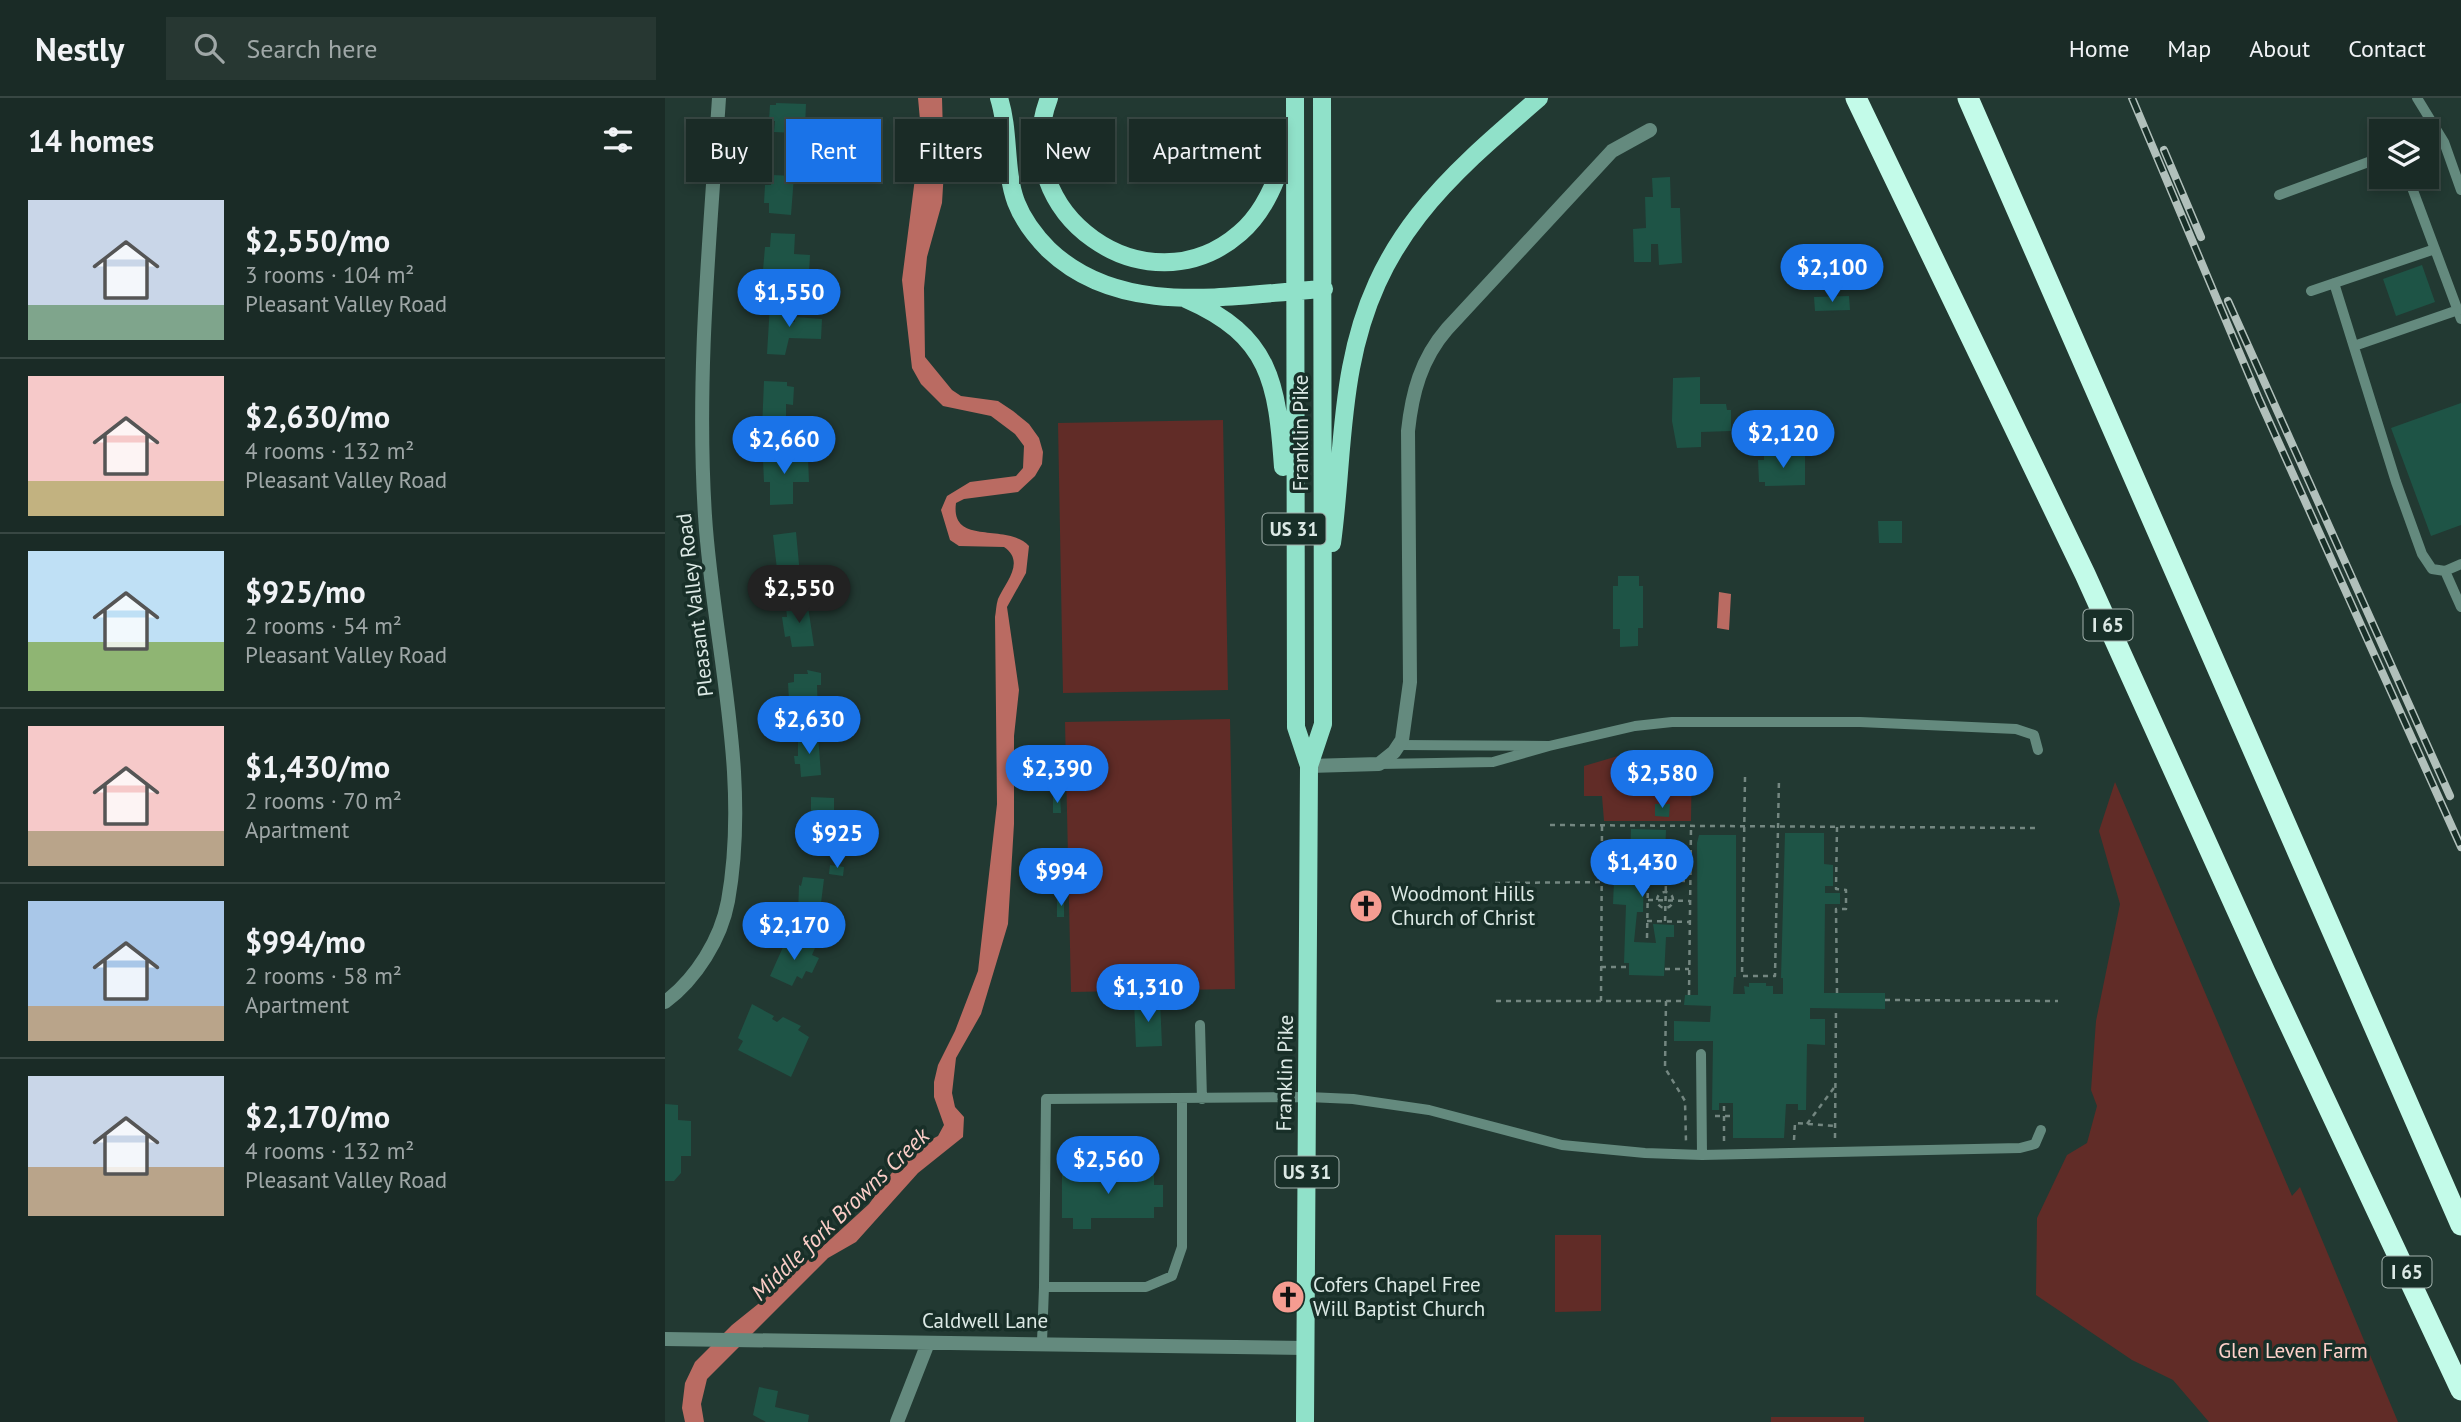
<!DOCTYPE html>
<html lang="en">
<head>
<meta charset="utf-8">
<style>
	:root { --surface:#1a2b26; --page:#273732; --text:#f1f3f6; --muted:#9fa7a7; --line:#384743; --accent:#1a73e8 }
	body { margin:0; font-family:"PT Sans",sans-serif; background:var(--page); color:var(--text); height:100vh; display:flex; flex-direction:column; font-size:26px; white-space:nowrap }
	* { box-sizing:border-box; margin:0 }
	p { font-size:23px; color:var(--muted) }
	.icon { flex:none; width:38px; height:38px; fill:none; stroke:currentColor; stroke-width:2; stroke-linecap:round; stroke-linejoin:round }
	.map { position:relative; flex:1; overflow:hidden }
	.sheet { display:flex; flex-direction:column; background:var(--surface); width:665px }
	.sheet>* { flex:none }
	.top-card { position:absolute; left:21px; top:21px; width:665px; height:63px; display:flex; gap:14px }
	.controls { position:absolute; left:1704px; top:21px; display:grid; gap:14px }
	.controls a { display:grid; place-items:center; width:70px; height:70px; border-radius:0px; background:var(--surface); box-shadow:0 4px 10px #0003,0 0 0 2px var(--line); font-size:35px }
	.price { position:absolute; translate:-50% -60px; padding:0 16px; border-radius:24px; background:var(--accent); color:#fff; font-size:23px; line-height:46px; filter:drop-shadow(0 2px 4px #0008) }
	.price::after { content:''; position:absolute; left:50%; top:42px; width:21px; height:16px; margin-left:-10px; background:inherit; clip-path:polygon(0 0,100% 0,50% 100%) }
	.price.on { background:#222; color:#fff }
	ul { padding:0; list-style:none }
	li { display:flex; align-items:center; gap:21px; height:175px; padding:0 28px }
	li+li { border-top:2px solid var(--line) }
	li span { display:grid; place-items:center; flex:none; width:196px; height:140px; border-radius:0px; color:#555 }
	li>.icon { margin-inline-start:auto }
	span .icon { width:84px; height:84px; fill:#fffc; stroke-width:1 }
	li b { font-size:30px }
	h2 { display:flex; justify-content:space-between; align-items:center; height:84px; padding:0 28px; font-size:30px }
	.pill { padding:0 24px; border-radius:0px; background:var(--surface); box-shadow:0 4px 10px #0003,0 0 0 2px var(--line); font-size:24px; line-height:63px }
	.pill.on { background:var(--accent); color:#fff }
	header { display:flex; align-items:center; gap:42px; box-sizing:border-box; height:98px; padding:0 35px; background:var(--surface); border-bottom:2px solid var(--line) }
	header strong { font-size:33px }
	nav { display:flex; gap:38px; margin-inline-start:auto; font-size:24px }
	.search { width:490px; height:63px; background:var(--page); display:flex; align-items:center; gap:18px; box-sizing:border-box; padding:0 24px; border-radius:0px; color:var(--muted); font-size:26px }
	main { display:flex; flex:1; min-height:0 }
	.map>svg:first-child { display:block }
	.green { fill:#612c27 }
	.water { fill:#ba6b62 }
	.building { fill:#1e5446 }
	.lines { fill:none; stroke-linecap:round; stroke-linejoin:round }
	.path { stroke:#748781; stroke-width:2.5; stroke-dasharray:5 5; stroke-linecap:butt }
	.service { stroke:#648a7e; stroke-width:10 }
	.minor { stroke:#648a7e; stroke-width:14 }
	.primary { stroke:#90e1c9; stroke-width:18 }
	.motorway { stroke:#c3fbe9; stroke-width:21 }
	.rail-casing { stroke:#b1c0bb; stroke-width:8 }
	.rail { stroke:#182f28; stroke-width:5; stroke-dasharray:16; stroke-linecap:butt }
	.labels { text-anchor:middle; stroke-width:7; stroke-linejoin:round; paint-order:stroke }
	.shield { fill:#182f28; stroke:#a1b1ac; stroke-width:2 }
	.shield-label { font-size:19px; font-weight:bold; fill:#dce9e5 }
	.street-label { font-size:21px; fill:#dce9e5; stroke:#182f28 }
	.poi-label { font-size:21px; fill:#dce9e5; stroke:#182f28; text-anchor:start }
	.park-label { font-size:21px; fill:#ffd1ca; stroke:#182f28 }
	.water-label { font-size:23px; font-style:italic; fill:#fccec8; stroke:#182f28 }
</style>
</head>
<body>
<header>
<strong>Nestly</strong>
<div class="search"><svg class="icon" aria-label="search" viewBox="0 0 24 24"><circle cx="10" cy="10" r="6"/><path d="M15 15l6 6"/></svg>Search here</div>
<nav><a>Home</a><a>Map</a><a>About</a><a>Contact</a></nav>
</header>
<main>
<section class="sheet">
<h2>14 homes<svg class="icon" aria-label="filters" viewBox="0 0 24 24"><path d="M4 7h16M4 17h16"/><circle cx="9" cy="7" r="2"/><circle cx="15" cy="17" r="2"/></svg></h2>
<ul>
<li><span style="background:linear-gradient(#c9d6e8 75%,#7fa58c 0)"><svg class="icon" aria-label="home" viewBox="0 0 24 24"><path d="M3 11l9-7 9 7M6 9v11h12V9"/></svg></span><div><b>$2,550/mo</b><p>3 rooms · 104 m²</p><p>Pleasant Valley Road</p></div></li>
<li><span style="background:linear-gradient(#f6c9c9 75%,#c2b280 0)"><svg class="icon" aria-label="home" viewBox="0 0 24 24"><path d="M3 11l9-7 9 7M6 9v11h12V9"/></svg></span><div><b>$2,630/mo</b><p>4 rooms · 132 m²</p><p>Pleasant Valley Road</p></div></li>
<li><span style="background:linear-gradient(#bfe0f5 65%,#8fb573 0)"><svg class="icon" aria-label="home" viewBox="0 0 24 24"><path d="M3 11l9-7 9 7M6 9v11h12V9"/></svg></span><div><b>$925/mo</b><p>2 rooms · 54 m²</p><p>Pleasant Valley Road</p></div></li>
<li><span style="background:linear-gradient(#f6c9c9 75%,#b9a48a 0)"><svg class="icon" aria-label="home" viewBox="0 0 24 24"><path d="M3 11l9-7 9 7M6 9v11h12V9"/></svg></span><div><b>$1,430/mo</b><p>2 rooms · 70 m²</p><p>Apartment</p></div></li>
<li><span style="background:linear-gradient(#a9c7e8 75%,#b9a48a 0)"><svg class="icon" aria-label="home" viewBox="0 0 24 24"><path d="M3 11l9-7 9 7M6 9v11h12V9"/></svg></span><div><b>$994/mo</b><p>2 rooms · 58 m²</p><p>Apartment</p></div></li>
<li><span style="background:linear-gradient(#c9d6e8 65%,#b9a48a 0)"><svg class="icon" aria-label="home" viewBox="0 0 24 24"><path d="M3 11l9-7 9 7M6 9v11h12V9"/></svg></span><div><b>$2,170/mo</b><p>4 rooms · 132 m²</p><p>Pleasant Valley Road</p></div></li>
</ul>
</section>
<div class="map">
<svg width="1796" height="1324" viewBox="0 0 1796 1324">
	<rect width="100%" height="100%" fill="#223932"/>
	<path class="green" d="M558,322L563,592L398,595L393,325Z
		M565,621L570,891L406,894L400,624Z
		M1027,654L1026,723H939L937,698H919V668L953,658Z
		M1450,684L1627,1098L1635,1089L1733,1324H1544L1508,1282L1467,1262L1371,1197L1372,1120L1402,1057L1422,1045L1432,1008L1426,992L1431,923L1455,806L1434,733Z
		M890,1137H936V1213L890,1214Z
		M1106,1319H1199V1324H1106Z"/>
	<path class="water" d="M253,0H277L279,72L277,105L262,159L259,190L260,259L287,292L296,298L333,303L348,313L364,326L374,340L378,354L377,366L370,378L353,394L299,401L291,405C285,449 342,424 364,448L361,475L342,509L354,592L349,638V726L343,826L316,916L291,960L287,995L290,1009L299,1019L298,1039L253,1075L191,1144L163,1160L42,1281L36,1306L39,1324H20L17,1310L20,1285L30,1264L67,1227L108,1194L204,1106L234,1065L250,1050L273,1038L279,1027L269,999V984L273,967L290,933L313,873L332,706L330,519C331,514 331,507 333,501C340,485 361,464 339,449L294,448L285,442L276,412L282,398L305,384L351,378L358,370L359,348L350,336L326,318L278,308L256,286L247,270L237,182L256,33Z
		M1054,494L1066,496L1064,532L1052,530Z"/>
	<path class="building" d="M111,5L141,6L140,29H130V35L109,34L110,23H104L105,7H111Z
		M107,77L129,78L126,117L104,115V105H99L100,87H106Z
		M1005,79L1006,110H1015L1017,165L994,167L993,146H986V164H969L968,131L981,130L980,99H988L987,80Z
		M106,135L130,136L129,156L145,157L144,174L129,173L128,183L104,182L105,172H98L100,149H105Z
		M1757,167L1770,204L1731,218L1718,181Z
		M1148,177L1167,178L1166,189H1148Z
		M1184,198L1185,212L1150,213L1149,199Z
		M105,206L126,207L125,224H130V219L157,221L156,241L124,240L120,257L102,256Z
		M1035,279V306H1061L1062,312H1066V333L1036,334V349L1012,350L1007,323L1008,280Z
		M99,283L122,284V288L129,289L128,307L121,306V331H97Z
		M1796,305V427L1766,438L1726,330Z
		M102,355H122V360H143L144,384H128V406L105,407V384H99L98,362H102Z
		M1140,356V387L1100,388V384H1094L1093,362H1099V357Z
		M1213,423H1237V445H1214Z
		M131,434L135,477L113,480L108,437Z
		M953,478H974V488H978V530H973V548L955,549V531H948V488H953Z
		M142,502L149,548L127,549L125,538L120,539L117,519H122L121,509Z
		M142,572L156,575V587H152L153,615H131L130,602H124L123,585L129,584V576H143Z
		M153,637L156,677L136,679L135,666H130L129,658H133V639Z
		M388,698H395L396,715H388Z
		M146,699L169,700V720L201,722V737L170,733V744H146Z
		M990,706H1005L1004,719L990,718Z
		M966,731L1001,732L1000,759H1006V778L979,777L978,814H972L969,844L991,845L988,826L1009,827V839H1001L999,878L964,877V865H959L961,807L948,806L950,760H965Z
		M1120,735H1159V766L1168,767V788H1160V795H1175V806H1160L1159,895H1220V911L1145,910V921H1160V947L1142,946L1141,1012H1133V1006H1121L1119,1040H1068V1005H1054V1012H1047L1048,943H1009V923L1045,924L1046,908L1019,907L1020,897H1033L1032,745L1034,737H1071V879H1069L1068,896H1080L1079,888L1084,889V885H1101V888H1108V896H1118V880H1116Z
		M165,767L179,769L178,778L164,776Z
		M138,779L159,781L154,821L133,818L134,787L136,788Z
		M399,801V819H392V802Z
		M123,838L150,850L147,857L154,860L147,875L141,873L137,881L132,878L127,888L105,878Z
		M495,902L497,948L471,949L469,903Z
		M87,906L109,918L107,921L112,924L118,919L136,928L133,932L144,939L126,979L73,952L78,943L73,940Z
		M0,1006L13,1007V1022L26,1023V1058H16V1075L9,1083H0Z
		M408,1064H426V1075H489V1087H498V1109H489V1120H426V1131H408V1120H397V1075L408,1076Z
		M94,1289L113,1293L110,1309L144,1317L143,1324H101L88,1317Z"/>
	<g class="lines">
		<path class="path" d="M1080,679L1077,878H1110L1114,680
			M885,727L1374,730
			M830,785L949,784
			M992 802a8 8 0 1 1 16 0a8 8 0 1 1-16 0Z
			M983,802L1025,803
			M982,823L1024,824
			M1000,823L1001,782
			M982,840L983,782L1025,783
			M936,869H964
			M1000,871H1024
			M1172,895L1171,811H1181V792L1171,791L1172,729
			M1024,897L1026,729
			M1220,902L1393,903
			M831,903H1020
			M936,903L937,728
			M1001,903L1000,970L1020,1003L1021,1044
			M1050,1018H1068
			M1142,1026L1171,987
			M1170,1040L1171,910
			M1129,1042L1130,1025L1171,1028
			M1059,1043V1005"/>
		<path class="service" d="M1752,0L1779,44L1796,92
			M1743,79L1796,221
			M1614,97L1717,59
			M1669,185L1731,384L1757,456L1767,471L1780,473L1796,466
			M1646,193L1770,151
			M1689,248L1793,212
			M1780,473L1796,509
			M884,648L970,628L1007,624H1195L1351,631L1369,637L1373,652
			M714,666L828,664L884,648L735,647
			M535,927L537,1001
			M1036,956L1037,1057
			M517,1001V1149L507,1178L481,1189H379L381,1001L643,999L688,1001L764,1012L897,1047L980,1055L1037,1057L1355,1050L1370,1046L1376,1032
			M377,1244L379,1189"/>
		<path class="minor" d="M644,668L714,666L729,654L737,642L745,584L743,333C747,295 756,261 782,231L947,53L985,32
			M0,904C31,881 56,841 63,803C86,675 48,545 40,418C31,279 45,139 54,0
			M0,1241L640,1250
			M232,1324L263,1245"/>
		<path class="primary" d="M334,0C345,34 339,71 351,104C358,122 371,139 384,152C458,222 567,196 659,191
			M384,0C340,115 482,216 575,135C602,112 615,76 623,42
			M630,0L631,629L644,668
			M521,201C606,238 612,285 618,369
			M667,445C675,387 675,327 686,270C710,141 780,81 874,0
			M640,1324L644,668L658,626L657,0"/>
		<path class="motorway" d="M1191,0L1420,476L1600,874L1796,1292
			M1303,0L1796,1127"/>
		<defs>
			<path id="rail" d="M1467,0L1594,301L1796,749
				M1499,52L1536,139
				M1563,203L1785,698"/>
		</defs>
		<use href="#rail" class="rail-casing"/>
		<use href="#rail" class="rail"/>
	</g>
	<defs>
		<symbol id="church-disc" viewBox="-11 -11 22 22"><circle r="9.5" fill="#f59c91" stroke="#182f28"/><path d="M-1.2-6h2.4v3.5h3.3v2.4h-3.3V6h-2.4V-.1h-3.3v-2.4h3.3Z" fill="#111"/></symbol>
	</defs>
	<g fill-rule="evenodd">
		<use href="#church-disc" x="682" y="789" width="38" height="38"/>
		<use href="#church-disc" x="604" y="1180" width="38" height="38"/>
	</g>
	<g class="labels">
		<g class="shield">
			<rect x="597.5" y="415.5" width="63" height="31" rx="5"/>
			<rect x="1418.5" y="511.5" width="49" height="31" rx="5"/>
			<rect x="610.5" y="1058.5" width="63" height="31" rx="5"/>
			<rect x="1717.5" y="1158.5" width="49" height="31" rx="5"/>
		</g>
		<g class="shield-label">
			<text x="629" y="438">US 31</text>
			<text x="1443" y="534">I 65</text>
			<text x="642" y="1081">US 31</text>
			<text x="1742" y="1181">I 65</text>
		</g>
		<g class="street-label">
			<text transform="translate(636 335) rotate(-90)" y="7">Franklin Pike</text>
			<text transform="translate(30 507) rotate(-97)" y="7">Pleasant Valley Road</text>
			<text transform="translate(620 975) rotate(-89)" y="7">Franklin Pike</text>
			<text x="320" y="1230">Caldwell Lane</text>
		</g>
		<g class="poi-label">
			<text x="726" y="803">Woodmont Hills<tspan x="726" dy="24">Church of Christ</tspan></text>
			<text x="648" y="1194">Cofers Chapel Free<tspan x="648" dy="24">Will Baptist Church</tspan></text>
		</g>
		<g class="park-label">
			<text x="1628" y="1260">Glen Leven Farm</text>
		</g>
		<g class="water-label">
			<text transform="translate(175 1116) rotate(-44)" y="8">Middle fork Browns Creek</text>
		</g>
	</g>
</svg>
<div class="controls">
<a><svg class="icon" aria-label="layers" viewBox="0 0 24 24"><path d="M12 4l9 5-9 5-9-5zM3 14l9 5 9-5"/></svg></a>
</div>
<b class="price" style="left:1167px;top:206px">$2,100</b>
<b class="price" style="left:124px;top:231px">$1,550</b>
<b class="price" style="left:1118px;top:372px">$2,120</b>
<b class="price" style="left:119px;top:378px">$2,660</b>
<b class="price on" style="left:134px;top:527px">$2,550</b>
<b class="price" style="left:144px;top:658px">$2,630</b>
<b class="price" style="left:392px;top:707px">$2,390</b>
<b class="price" style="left:997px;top:712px">$2,580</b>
<b class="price" style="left:172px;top:772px">$925</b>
<b class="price" style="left:977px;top:801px">$1,430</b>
<b class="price" style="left:396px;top:810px">$994</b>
<b class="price" style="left:129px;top:864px">$2,170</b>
<b class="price" style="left:483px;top:926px">$1,310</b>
<b class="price" style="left:443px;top:1098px">$2,560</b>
<div class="top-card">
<a class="pill">Buy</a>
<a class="pill on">Rent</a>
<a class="pill">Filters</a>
<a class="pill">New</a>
<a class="pill">Apartment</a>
</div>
</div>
</main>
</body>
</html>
